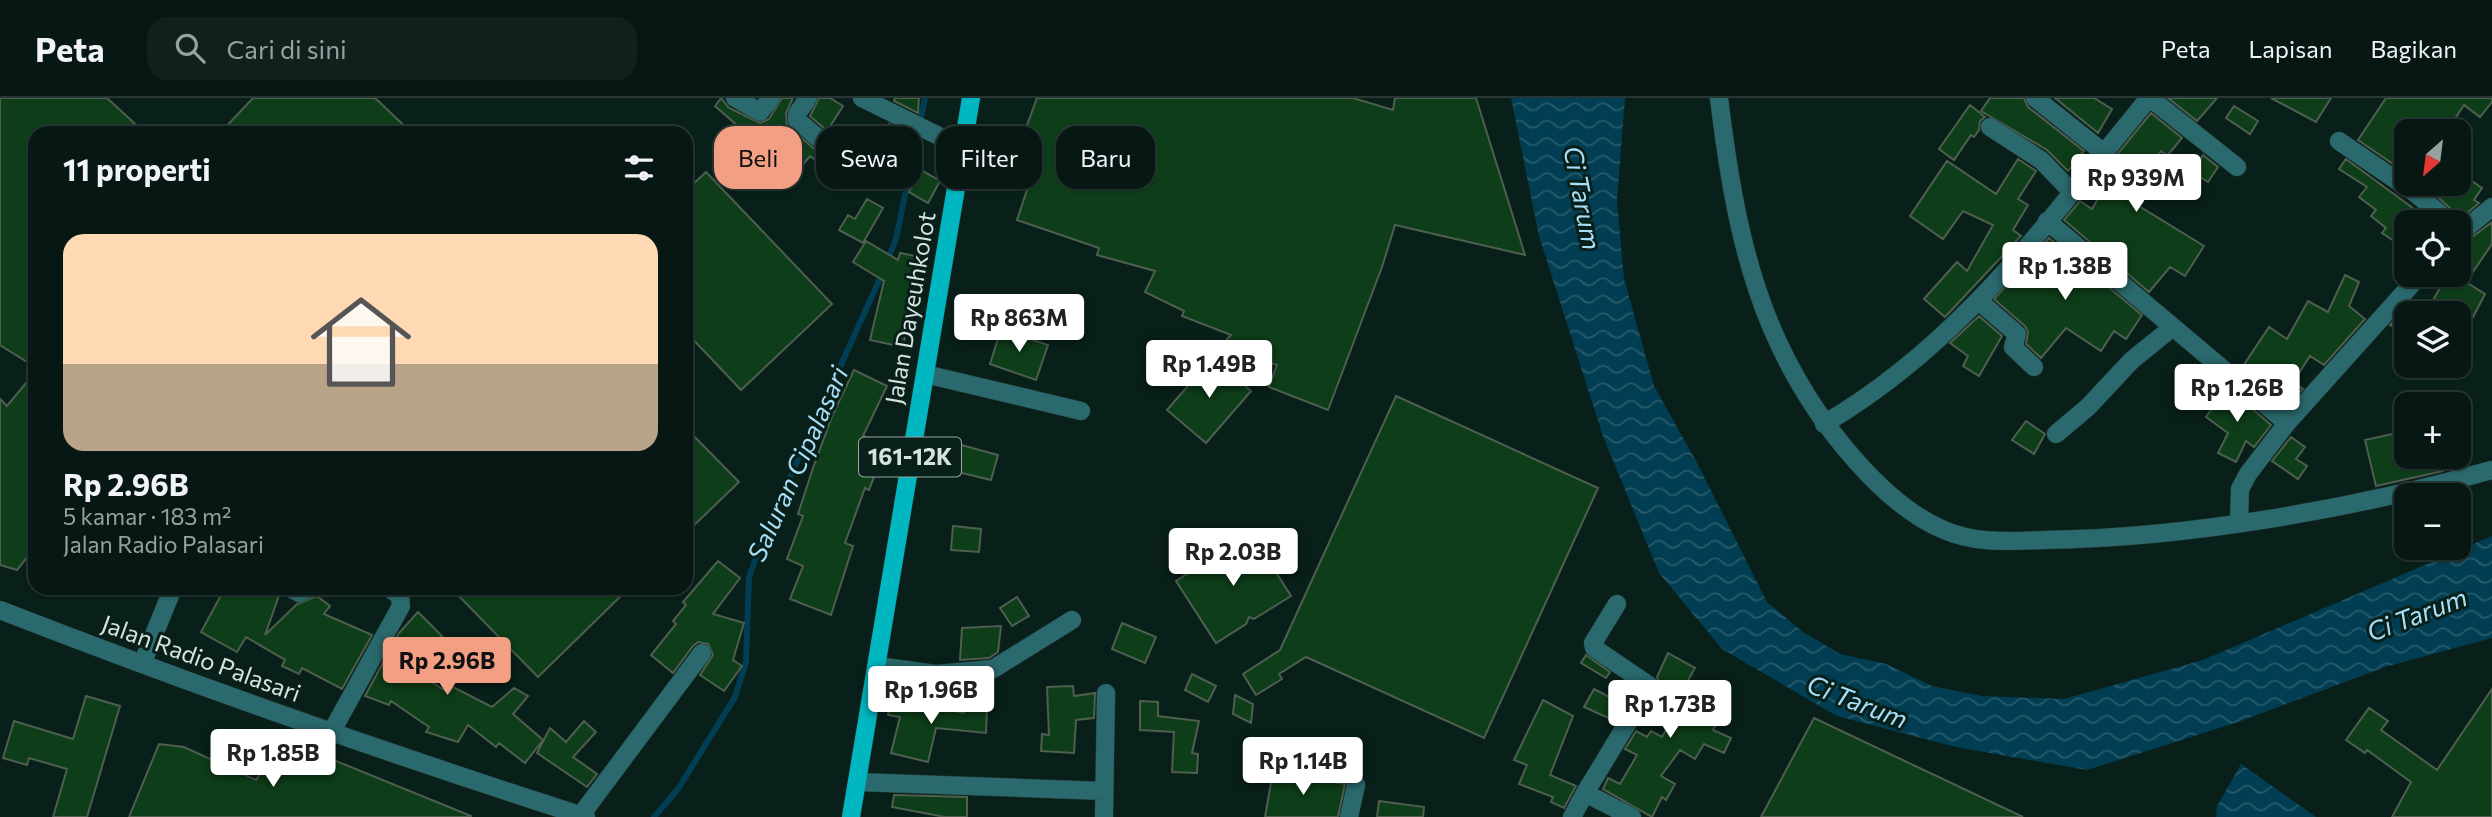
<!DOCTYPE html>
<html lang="id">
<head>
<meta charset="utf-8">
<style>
	:root { --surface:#071814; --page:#10211d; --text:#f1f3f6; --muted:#98a0a0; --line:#283734; --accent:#f39f83 }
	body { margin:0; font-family:Commissioner,sans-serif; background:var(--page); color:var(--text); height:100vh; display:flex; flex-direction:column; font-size:26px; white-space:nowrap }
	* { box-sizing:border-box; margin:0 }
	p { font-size:23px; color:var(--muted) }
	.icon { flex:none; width:38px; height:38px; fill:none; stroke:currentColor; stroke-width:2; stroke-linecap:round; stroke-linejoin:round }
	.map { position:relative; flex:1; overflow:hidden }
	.sheet { position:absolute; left:28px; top:28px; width:665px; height:469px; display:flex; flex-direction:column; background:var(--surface); border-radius:21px; box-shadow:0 2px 5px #0004,0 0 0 2px var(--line) }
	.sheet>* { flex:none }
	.hud { position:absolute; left:714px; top:28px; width:665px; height:63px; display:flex; gap:14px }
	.needle { width:46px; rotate:208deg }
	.buttons { position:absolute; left:2394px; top:21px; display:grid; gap:14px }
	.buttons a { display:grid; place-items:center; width:77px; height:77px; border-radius:14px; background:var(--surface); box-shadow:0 2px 5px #0004,0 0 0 2px var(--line); font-size:35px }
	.price { position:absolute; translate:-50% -60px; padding:0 16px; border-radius:7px; background:#fff; color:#222; font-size:23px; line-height:46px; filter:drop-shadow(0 2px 4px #0008) }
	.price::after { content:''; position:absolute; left:50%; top:42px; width:21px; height:16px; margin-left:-10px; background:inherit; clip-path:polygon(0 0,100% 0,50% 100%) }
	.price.active { background:var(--accent); color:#111 }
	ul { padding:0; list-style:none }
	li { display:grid; align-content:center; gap:14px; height:371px; padding:0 35px }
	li+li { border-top:2px solid var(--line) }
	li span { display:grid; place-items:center; height:217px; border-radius:21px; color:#555 }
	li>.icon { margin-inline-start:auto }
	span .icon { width:126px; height:126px; fill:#fffc; stroke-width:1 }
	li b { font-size:30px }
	h2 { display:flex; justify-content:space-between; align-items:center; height:84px; padding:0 35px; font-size:30px }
	.pill { padding:0 24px; border-radius:21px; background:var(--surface); box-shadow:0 2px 5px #0004,0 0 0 2px var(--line); font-size:24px; line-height:63px }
	.pill.active { background:var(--accent); color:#111 }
	header { display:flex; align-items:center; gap:42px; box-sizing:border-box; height:98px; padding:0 35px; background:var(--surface); border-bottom:2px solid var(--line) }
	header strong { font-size:33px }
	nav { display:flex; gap:38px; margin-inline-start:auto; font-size:24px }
	.search { width:490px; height:63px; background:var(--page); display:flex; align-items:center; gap:18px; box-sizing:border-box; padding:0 24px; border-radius:21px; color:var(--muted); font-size:26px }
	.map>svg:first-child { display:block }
	.water { fill:url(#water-waves) }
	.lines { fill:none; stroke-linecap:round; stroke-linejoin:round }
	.stream { stroke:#023e53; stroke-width:6 }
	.building { fill:#0e3e19; stroke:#4e5e4f; stroke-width:2 }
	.minor-casing { stroke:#263b36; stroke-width:19 }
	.primary-casing { stroke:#263b36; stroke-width:19 }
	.minor { stroke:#2a696d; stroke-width:18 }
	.primary { stroke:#00b7c1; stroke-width:18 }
	.labels { text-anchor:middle; stroke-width:6; stroke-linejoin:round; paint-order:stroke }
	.shield { fill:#09201a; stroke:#98a8a4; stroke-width:2 }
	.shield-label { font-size:23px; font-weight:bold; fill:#d6e3df }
	.street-label { font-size:24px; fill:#d6e3df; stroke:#09201a }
	.water-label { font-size:26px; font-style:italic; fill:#a6def8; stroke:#09201a }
</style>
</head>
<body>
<header>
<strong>Peta</strong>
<div class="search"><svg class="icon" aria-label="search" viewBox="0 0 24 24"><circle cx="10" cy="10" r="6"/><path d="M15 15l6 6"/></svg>Cari di sini</div>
<nav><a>Peta</a><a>Lapisan</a><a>Bagikan</a></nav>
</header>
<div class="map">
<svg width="2492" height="719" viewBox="0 0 2492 719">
	<defs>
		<pattern id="water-waves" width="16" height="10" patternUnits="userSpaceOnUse" patternTransform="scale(1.75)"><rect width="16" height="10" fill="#023e53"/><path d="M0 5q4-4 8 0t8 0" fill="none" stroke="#265a6b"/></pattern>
	</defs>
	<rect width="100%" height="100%" fill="#09201a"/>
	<path class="water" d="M1511,0H1625L1617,102L1624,181L1654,288L1696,363L1767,504L1803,534L1840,556L1886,566L1932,588L1982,598L2064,601L2203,562L2492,438V540L2385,569L2238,624L2087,672L1956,649L1837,618L1722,551L1659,475L1603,338L1539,138Z
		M2241,666L2316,719H2216L2217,708Z"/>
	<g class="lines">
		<path class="stream" d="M887,164L896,141L925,0
			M654,719L678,691L735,599L746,564L749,479L766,432L883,174"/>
	</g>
	<path class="building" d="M0,0H107L145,35H35V269L0,247Z
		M253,0H375L412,35H220Z
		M721,0L729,10L760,25L769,21L782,0H793L786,15L787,27L834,68L830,73L810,58L794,77L715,8Z
		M819,0H830L843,8L827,33L810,18Z
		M895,0H919L918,15L894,3Z
		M1037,0H1353L1393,12L1395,0H1476L1525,157L1395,127L1382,169L1328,312L1269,289L1277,267L1220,249L1231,237L1182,218L1184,213L1145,194L1155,173L1097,157L1099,150L1017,122L1028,89L1007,82Z
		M1990,0H2024L2028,9L2084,53L2068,73L2047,52L1981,13Z
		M2055,0H2094L2112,11L2098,35Z
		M2168,0H2217L2197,23Z
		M2271,0H2331L2316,24Z
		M2386,0H2492V4L2480,19L2464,7L2447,33H2401L2406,37V59L2399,70L2358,42Z
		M1970,7L1985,19L1980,23L1979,32L1974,39L1971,37L1954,62L1939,51Z
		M2234,8L2258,23L2250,36L2226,20Z
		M2151,15L2182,40L2167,58L2161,53L2130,94L2143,104L2139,108L2204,148L2185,178L2170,169L2149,194L2064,122L2080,103L2092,111L2120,63L2115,59Z
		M889,26L913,38L906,70L885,65L876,80L868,75L867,69L857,58L865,44L883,55Z
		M2203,57L2218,69L2208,84L2192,74Z
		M2018,61L2036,73L2018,101L2028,107L2013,132L2021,138L1945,219L1924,201L1957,164L1967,173L1993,127L1963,113L1943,141L1910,118L1947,63L1996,96Z
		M2346,61L2432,124H2406V151L2382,135L2386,130L2371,118L2376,112L2359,99L2367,89L2339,71Z
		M921,72L940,83L928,105L909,94Z
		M706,74L832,206L741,292L686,234V93Z
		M2459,74L2482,90L2474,102L2479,105L2461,120L2431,93L2436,86H2459Z
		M867,101L883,110L863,145L839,132L848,117L855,121Z
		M2492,124V146L2466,184L2485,196L2459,246V215H2426L2447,177H2459V149Z
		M2049,140L2142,217L2126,241L2114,233L2101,253L2066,230L2041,260L2026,246L2028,234L2025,228L1994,201Z
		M866,143L898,162L900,155L920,159L903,249L870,242L884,183L853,164Z
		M2345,177L2359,184L2349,208L2365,221L2324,267L2310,258L2293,284L2303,291L2286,309L2241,271L2269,229L2287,241L2308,203L2328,214Z
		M2403,213L2406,215V236L2390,227Z
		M1979,218L2002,238L1979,278L1963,268L1968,258L1950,245Z
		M1001,231L1048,247L1036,282L990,266Z
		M1212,260L1251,293L1206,345L1167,312Z
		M854,272L887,288L863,338L886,347L869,392L865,390L845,445L853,448L831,517L790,501L803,468L787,461L803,418L798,416L813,370L833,316Z
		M35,274V449L17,472L0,467V301L7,308Z
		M2227,289L2271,327L2254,349L2246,343L2236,364L2218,355L2228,335L2206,319Z
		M1396,298L1598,390L1484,640L1306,559L1279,576L1282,581L1256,597L1243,576L1280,552Z
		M2026,323L2045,336L2034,356L2012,342Z
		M686,330L739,384L686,435Z
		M2406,333V359H2440L2443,373L2376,388L2365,342Z
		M2291,339L2305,349L2296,361L2307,368L2298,381L2272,363Z
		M961,347L998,357L991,382L954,373Z
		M953,428L981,431L979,454L951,452Z
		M1251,435L1291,498L1254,521L1249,519L1246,526L1216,545L1176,483Z
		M718,463L740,480L713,516L744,525L733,562L742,568L724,593L700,577L713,557L708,546L698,544L693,548L673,575L651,557L676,526L673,523L686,507L683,504Z
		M225,490H279L280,495L265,537L297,506L317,498L330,508L324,516L372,537L342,591L302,570L299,576L282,568L285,562L246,539L237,554L201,534Z
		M451,490H629L538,579Z
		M1017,499L1029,518L1012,528L1000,510Z
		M418,514L442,538L413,569L427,575L425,580L449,595L453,589L492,609L514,590L528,598L513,616L543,642L525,665L499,645L496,649L468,627L458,644L426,634L429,629L391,603L389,607L365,598L399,535Z
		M1122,525L1156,539L1145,565L1112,551Z
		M1001,528L998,554L989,560L960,562L962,530Z
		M1668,555L1695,570L1686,586L1726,608L1713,632L1731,640L1724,655L1704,646L1695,661L1680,652L1661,678L1675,686L1666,702L1662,699L1652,719L1603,691L1608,680L1620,686L1637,657L1625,651L1636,633L1647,639L1651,633L1662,639L1680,606L1665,598L1667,595L1661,591L1657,579Z
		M1586,557L1610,574L1606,580L1581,565Z
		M1192,576L1216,588L1208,604L1185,592Z
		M1073,588L1074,598L1095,595L1094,620L1076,622L1074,655L1041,653L1042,636L1049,637L1047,589Z
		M1594,591L1625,607L1615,623L1584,609Z
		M2492,591V719H2392L2411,684L2367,652L2365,655L2346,642L2369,610L2388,623L2381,632L2437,672Z
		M1235,597L1253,606L1251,625L1233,616Z
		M86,598L120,608L87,719H53L67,671L29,660L27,667L3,660L14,623L73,641Z
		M891,601L964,615V606L987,608L986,635L936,630L928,664L891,655L900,619L888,617Z
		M1543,602L1573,618L1550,677L1576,688L1564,710L1551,704L1553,699L1519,686L1527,667L1514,662Z
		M1140,603L1158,604V618L1199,623L1192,655L1198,656L1197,675L1172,674L1174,634L1140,632Z
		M1814,620L2023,719H1761Z
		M584,623L596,634L573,659L597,676L587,689L537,655L550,630L566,644Z
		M282,641L471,718V719H129L159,646L184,649L256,682Z
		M1273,673L1345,686L1338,719H1265Z
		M894,697L967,699V719H945L892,709Z
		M1379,703L1424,709L1423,719H1377Z"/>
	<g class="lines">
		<defs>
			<path id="minor" d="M735,0L760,14L771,0
				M808,0L797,16V22L857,73
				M862,0L963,50
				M1719,0C1736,140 1760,255 1856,363C1880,390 1910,418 1944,432C1976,446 2009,443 2044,442C2187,440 2354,411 2492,372
				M2035,0L2104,55
				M2150,0L2237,69
				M1990,29L2041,62L2072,94
				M2339,43L2415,95L2450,124
				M2047,123L2287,325
				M2459,136L2492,109
				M1979,203L2017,236L2013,249L2034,269
				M925,276L1081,313
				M1824,326C1965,243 2047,123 2149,0
				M2056,336L2088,309L2132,262L2173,229
				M2239,424L2240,391L2248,376L2287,325L2420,177
				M290,490L299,495L309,490
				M1617,506L1593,545L1594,550L1650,588L1585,695L1632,719
				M0,512C193,587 389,656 586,719
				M142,566L173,490
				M877,568L936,576L993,571L1072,522
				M332,633L401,508L400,498L389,490
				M857,684L1104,693
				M581,717L702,555
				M1104,719L1106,595
				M1349,719L1356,687
				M1572,719L1585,695"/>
			<path id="primary" d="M851,719L971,0"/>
		</defs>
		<use href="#minor" class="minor-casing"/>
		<use href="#primary" class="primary-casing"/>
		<use href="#minor" class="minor"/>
		<use href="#primary" class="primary"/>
	</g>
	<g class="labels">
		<rect class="shield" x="859" y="339.5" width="102" height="39" rx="5"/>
		<g class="shield-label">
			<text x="910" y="367">161-12K</text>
		</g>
		<g class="street-label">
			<text transform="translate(911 210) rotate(-80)" y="8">Jalan Dayeuhkolot</text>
			<text transform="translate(201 561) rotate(20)" y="8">Jalan Radio Palasari</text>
		</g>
		<g class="water-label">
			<text transform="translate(1582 100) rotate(79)" y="9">Ci Tarum</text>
			<text transform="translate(798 366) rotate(-66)" y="9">Saluran Cipalasari</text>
			<text transform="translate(2417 517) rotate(-21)" y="9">Ci Tarum</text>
			<text transform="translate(1857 604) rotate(21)" y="9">Ci Tarum</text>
		</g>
	</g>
</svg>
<div class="buttons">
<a><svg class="needle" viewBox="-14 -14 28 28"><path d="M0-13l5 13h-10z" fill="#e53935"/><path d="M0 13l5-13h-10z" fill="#98a0a0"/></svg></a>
<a><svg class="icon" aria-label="locate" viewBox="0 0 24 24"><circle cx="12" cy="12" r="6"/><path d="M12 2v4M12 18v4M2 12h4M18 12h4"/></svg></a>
<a><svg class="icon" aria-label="layers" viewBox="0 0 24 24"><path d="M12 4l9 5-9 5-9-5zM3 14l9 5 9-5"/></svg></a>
<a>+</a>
<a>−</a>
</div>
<b class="price" style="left:2136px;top:116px">Rp 939M</b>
<b class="price" style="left:2065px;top:204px">Rp 1.38B</b>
<b class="price" style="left:1019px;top:256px">Rp 863M</b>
<b class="price" style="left:1209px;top:302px">Rp 1.49B</b>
<b class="price" style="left:2237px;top:326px">Rp 1.26B</b>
<b class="price" style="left:1233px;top:490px">Rp 2.03B</b>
<b class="price active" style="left:447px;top:599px">Rp 2.96B</b>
<b class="price" style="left:931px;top:628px">Rp 1.96B</b>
<b class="price" style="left:1670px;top:642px">Rp 1.73B</b>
<b class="price" style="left:273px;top:691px">Rp 1.85B</b>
<b class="price" style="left:1303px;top:699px">Rp 1.14B</b>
<div class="hud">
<a class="pill active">Beli</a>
<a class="pill">Sewa</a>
<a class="pill">Filter</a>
<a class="pill">Baru</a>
</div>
<section class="sheet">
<h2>11 properti<svg class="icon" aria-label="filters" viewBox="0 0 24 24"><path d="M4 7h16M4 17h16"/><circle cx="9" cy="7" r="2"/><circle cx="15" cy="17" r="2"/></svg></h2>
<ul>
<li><span style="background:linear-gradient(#ffd9b3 60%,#b9a48a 0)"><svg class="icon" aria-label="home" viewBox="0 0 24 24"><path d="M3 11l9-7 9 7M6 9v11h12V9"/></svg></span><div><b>Rp 2.96B</b><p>5 kamar · 183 m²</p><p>Jalan Radio Palasari</p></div></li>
</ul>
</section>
</div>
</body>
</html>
